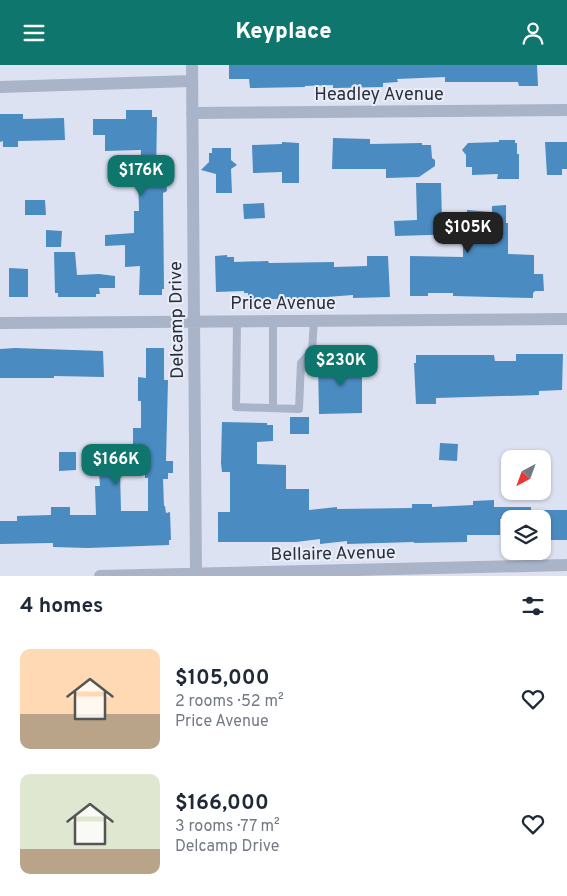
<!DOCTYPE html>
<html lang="en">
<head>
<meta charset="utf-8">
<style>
	:root { --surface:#fff; --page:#f6f6f7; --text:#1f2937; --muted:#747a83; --accent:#0f766e }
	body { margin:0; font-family:Overpass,sans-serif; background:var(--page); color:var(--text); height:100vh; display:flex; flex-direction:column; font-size:19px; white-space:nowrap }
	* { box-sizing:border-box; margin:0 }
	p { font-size:16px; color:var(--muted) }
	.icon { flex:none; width:28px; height:28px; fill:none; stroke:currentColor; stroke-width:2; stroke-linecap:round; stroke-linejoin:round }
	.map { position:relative; height:511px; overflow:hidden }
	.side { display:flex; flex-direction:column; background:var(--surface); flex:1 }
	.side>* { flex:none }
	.needle { width:32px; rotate:221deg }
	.tools { position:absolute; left:501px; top:385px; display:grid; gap:10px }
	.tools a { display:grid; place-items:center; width:50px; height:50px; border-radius:10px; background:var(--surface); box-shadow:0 1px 4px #0004; font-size:25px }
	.price { position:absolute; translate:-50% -42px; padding:0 11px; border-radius:10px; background:var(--accent); color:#fff; font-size:16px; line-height:32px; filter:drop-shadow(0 1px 2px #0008) }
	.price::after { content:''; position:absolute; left:50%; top:30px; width:15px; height:11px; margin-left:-8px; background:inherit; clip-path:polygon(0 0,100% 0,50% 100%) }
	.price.selected { background:#222; color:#fff }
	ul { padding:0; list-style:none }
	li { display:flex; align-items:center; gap:15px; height:125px; padding:0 20px }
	li span { display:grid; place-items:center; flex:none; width:140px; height:100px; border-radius:10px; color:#555 }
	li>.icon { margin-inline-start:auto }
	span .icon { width:60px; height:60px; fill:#fffc; stroke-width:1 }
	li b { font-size:21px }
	h2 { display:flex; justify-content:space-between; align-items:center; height:60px; padding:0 20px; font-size:21px }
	header { display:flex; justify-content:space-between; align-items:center; height:65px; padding:0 20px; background:var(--accent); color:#fff; font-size:22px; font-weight:800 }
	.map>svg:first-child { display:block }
	.building { fill:#4a8bc2 }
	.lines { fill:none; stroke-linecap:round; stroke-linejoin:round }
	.service { stroke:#a9b4c9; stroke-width:8 }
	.minor { stroke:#a9b4c9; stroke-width:12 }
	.labels { text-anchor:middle; stroke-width:4; stroke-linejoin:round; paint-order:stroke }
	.street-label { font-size:18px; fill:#292f37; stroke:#e9edf9 }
</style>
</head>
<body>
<header><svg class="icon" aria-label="menu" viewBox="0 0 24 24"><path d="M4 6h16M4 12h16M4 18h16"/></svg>Keyplace<svg class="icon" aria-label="person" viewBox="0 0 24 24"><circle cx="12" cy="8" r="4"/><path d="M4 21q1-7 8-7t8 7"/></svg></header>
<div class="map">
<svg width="567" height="511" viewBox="0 0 567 511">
	<rect width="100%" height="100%" fill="#dde2f2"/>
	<path class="building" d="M229,0H537L538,21H519L518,17H445V12L397,14L398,17L383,18V22L333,23V20L305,21V22L250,23L249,14H229Z
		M126,45H152V52H157L156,111H164V113H166L167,126L163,128L164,224H162V230H139L140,201L125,202V180L105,181V170L134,168V146H139L138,112H140L141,85L105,86V70H93V54H126Z
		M0,49H23V54L64,53L65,75L18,76V82H3V76L0,77Z
		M333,73L370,74V79L422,78V80H431L432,93L435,95V101L419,112L386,113V104H332Z
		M499,75H515V78H517V89H519V114H497L498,109L472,110V102H466V90L462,85L468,78L499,77Z
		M282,77L299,78V118H282V107L253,108L252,80L282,79Z
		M545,77H567V104H562V110H547Z
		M212,83H231V95L237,100L231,104L232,128H216V109L201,105L209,97V88H212Z
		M416,118H441L442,156L467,155V145L492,147V141L506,140V158H508V189L534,190V209H543L544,226H535L533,228V233L453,231V228H428V231H410V191L463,192V169L395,171L394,156L417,155Z
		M25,135H45L46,150H25Z
		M264,138L265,153L244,154L243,139Z
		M46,165L62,166L61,182H46Z
		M54,187H75L77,210L99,209L115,211V223H99L100,229H96V232H58V228H55Z
		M227,190V192H234V197L268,196L269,198L334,197V202L367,201V191H388L390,232L353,233V230L300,234H248V228H244V226L216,227L215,191Z
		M9,203L28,204V232H9Z
		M15,283L103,286L104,312L54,311V313H0V284Z
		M146,283H164V315H168L166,396H173V408H168V414H163L164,441H165L166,448L170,447L171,475H169V480L88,483L53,482V478H51L0,479V456H17V451L51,450V442H70V450H96L95,421H100L99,406H120L121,446H148V413H145V402H110V380H133V363H141V336H138V312L146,313Z
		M516,289H563L562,325L539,326V330L436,333V339H416L414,298H416V290H494L495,296H516Z
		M338,292H357V297H362V348L319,349L318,298H338Z
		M290,352H309V369H290Z
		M222,357L267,358V360H273V376L257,377V399L286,400V424H309V445L337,442V444L412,443V439H432V442L473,440V436L494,435V442H531V454H500V470H467V477L414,478V477L347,479V476L320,479V474L296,477H218V447H230V407H222L221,398Z
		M440,378L458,379L457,396L439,395Z
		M59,387H76V405L59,406Z
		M544,445H567V475H547L546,470H544Z"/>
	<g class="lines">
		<path class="service" d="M237,256L236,342L299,344L301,298L312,286L314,255
			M273,256V343"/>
		<path class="minor" d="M192,0L196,509
			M0,22L191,16
			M192,48L567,45
			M0,258L567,254
			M100,511L567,500"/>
	</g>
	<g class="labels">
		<g class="street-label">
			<text x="379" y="35">Headley Avenue</text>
			<text x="283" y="244">Price Avenue</text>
			<text transform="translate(176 255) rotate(-91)" y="6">Delcamp Drive</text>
			<text transform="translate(333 488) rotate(-1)" y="6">Bellaire Avenue</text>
		</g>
	</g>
</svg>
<div class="tools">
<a><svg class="needle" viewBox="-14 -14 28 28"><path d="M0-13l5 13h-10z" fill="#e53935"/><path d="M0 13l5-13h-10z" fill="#747a83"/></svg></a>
<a><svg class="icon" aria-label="layers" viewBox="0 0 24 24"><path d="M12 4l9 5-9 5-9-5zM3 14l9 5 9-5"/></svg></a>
</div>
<b class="price" style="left:141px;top:132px">$176K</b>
<b class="price selected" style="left:468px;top:189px">$105K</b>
<b class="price" style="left:341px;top:322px">$230K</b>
<b class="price" style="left:116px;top:421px">$166K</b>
</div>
<section class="side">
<h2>4 homes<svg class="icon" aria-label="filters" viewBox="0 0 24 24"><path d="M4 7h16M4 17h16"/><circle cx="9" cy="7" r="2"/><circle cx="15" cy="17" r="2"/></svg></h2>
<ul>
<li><span style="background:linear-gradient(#ffd9b3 65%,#b9a48a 0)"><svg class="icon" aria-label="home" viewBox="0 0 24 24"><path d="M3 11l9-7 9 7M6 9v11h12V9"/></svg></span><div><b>$105,000</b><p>2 rooms · 52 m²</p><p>Price Avenue</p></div><svg class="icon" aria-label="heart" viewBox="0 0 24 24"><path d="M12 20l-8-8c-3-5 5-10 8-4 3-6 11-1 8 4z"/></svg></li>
<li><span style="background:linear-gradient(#dfe7d0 75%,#b9a48a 0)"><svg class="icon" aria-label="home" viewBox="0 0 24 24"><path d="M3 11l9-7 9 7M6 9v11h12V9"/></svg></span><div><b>$166,000</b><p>3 rooms · 77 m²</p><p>Delcamp Drive</p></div><svg class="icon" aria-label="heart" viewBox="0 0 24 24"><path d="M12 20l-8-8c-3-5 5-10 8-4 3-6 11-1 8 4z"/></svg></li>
</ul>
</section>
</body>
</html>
